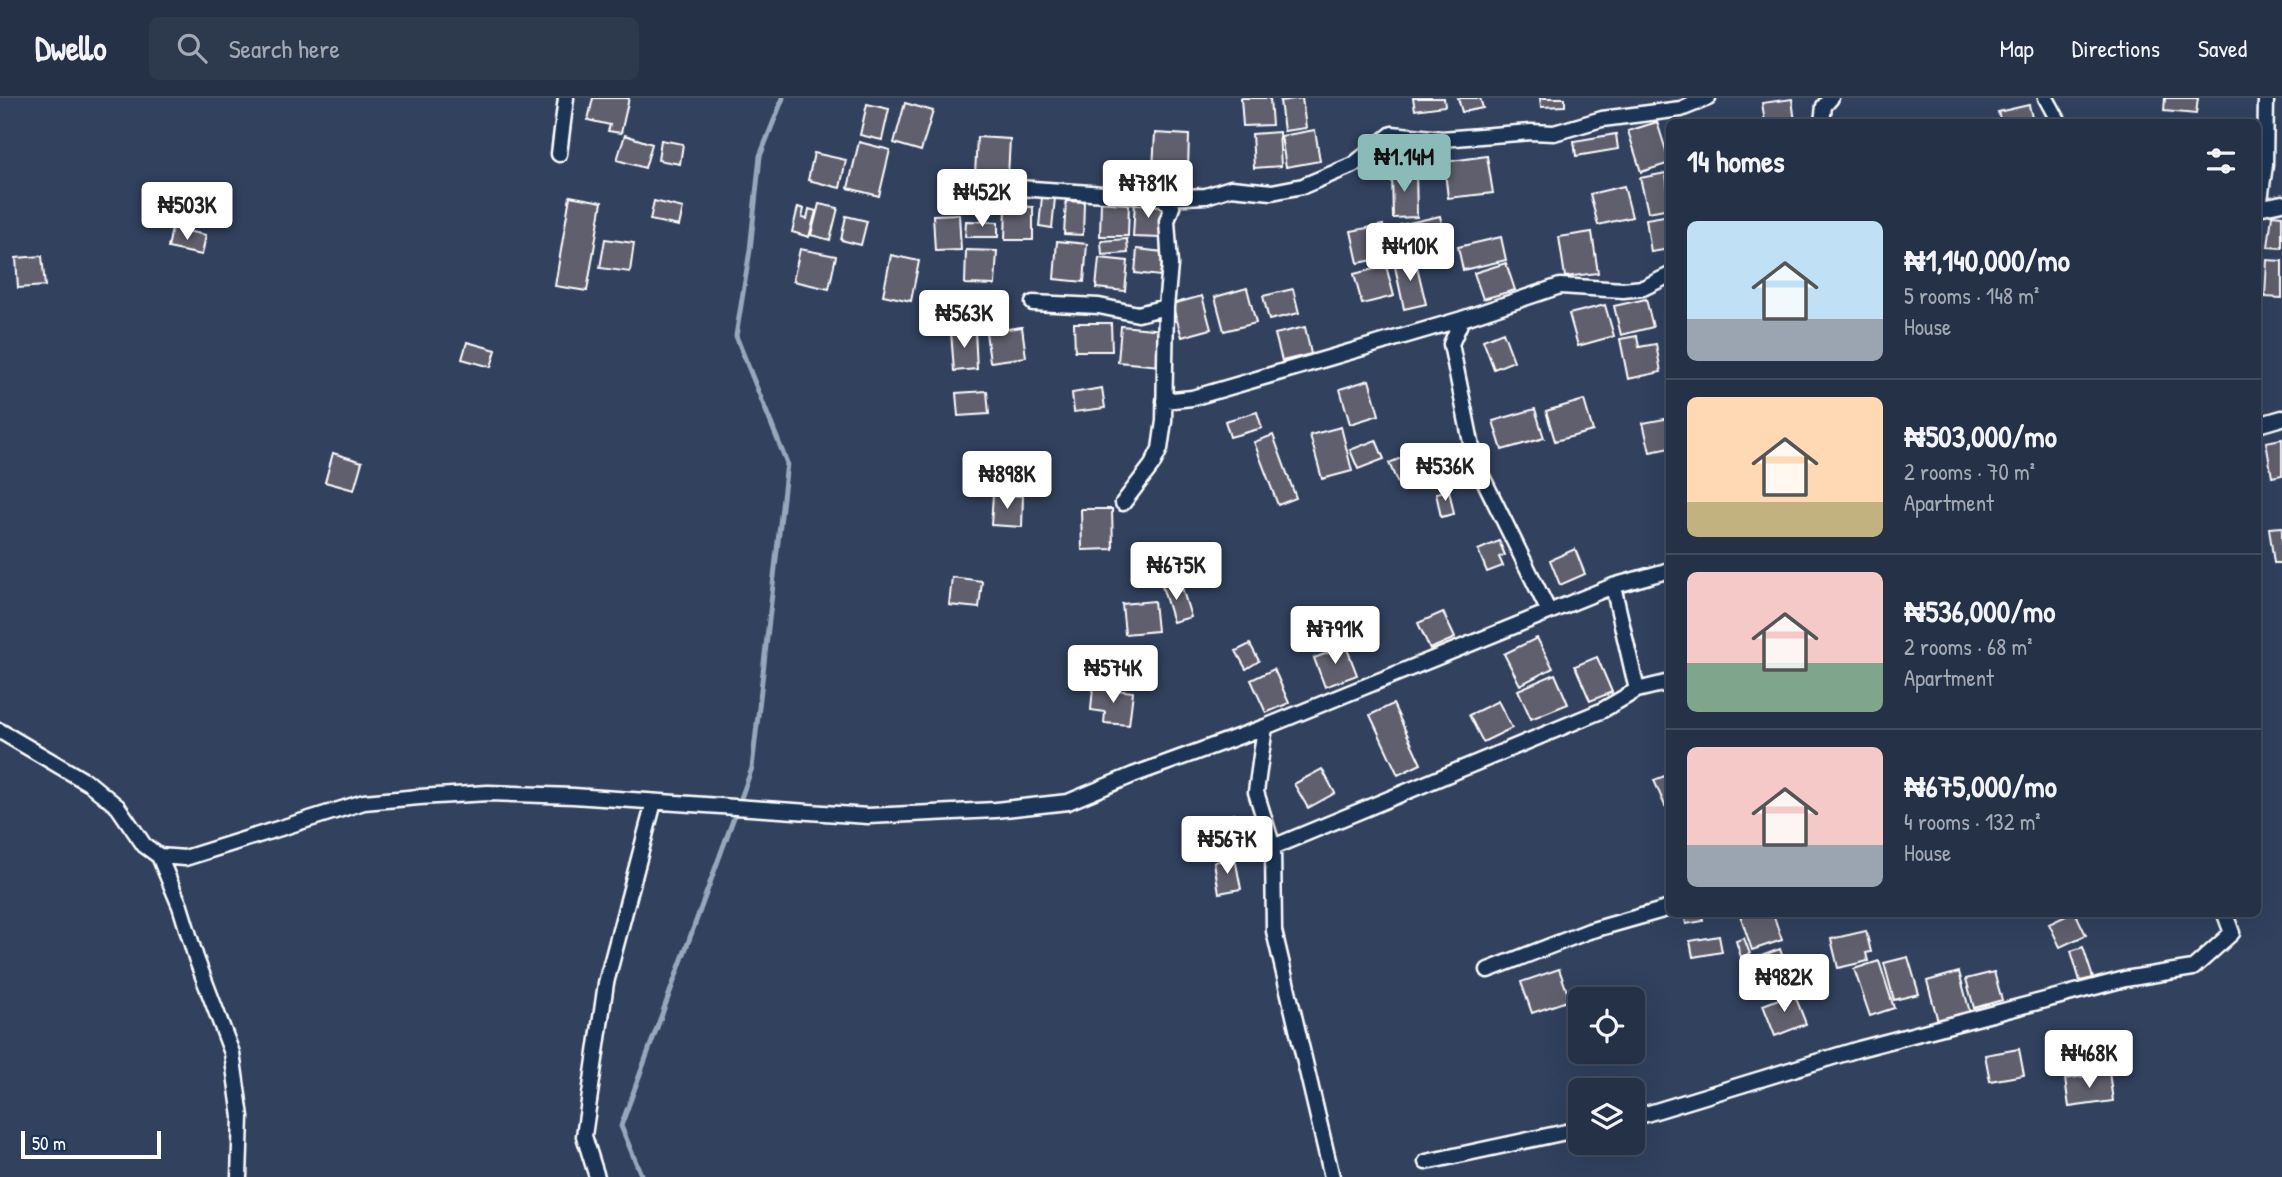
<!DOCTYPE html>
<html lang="en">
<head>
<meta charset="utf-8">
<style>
	:root { --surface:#253146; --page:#2d394d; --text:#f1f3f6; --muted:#a3a9b3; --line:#424c5f; --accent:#8bbbb9 }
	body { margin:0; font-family:"Patrick Hand",sans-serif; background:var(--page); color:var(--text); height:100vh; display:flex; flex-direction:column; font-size:26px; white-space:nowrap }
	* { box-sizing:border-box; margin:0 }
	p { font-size:23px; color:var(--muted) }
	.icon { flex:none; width:38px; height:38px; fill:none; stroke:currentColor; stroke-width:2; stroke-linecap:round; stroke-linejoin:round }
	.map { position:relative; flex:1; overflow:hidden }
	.details { position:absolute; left:1666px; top:21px; width:595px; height:798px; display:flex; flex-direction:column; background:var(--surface); border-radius:10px; box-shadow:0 7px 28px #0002,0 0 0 2px var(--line) }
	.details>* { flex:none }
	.buttons { position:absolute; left:1568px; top:889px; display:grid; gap:14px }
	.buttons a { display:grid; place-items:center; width:77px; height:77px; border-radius:10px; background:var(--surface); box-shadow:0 7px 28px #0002,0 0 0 2px var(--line); font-size:35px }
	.scale { position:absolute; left:21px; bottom:18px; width:140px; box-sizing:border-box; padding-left:7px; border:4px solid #fff; border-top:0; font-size:19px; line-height:24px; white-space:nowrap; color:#fff; -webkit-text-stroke:5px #1d3557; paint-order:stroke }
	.price { position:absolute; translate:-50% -60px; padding:0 16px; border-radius:7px; background:#fff; color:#222; font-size:23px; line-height:46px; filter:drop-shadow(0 2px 4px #0008) }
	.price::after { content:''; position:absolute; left:50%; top:42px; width:21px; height:16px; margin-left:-10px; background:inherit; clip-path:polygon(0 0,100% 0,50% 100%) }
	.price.on { background:var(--accent); color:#111 }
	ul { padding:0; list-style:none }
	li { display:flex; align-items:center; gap:21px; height:175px; padding:0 21px }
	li+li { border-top:2px solid var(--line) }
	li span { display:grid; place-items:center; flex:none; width:196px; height:140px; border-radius:10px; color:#555 }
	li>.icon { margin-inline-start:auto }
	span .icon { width:84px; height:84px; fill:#fffc; stroke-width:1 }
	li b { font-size:30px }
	h2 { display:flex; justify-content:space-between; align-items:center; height:84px; padding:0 21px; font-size:30px }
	header { display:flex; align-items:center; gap:42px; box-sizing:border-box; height:98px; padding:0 35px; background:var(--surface); border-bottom:2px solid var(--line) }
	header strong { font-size:33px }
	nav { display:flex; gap:38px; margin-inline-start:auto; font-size:24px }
	.search { width:490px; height:63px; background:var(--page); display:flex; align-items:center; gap:18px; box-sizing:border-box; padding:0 24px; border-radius:10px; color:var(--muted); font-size:26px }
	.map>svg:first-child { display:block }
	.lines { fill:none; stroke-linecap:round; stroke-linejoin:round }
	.stream { stroke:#97a7bc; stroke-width:5 }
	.building { fill:#615e6d; stroke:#fff; stroke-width:2 }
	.street-casing { stroke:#fff; stroke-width:19 }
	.street { stroke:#1d3557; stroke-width:14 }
</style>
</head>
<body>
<header>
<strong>Dwello</strong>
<div class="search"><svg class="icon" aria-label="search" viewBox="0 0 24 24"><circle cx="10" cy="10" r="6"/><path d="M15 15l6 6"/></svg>Search here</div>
<nav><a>Map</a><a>Directions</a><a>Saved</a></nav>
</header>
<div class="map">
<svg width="2282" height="1079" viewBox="0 0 2282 1079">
	<rect width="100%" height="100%" fill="#31415e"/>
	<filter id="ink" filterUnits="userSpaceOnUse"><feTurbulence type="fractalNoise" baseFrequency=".0143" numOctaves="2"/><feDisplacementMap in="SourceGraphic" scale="14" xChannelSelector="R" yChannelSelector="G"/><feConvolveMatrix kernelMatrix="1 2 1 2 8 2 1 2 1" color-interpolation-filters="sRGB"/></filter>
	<g filter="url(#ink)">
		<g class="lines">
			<path class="stream" d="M642,1079L621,1028L752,670L787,365L736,238L750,152L760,58L783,0"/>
		</g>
		<path class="building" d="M593,0H629L621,35L608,33L610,27L588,22Z
			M1241,0H1270L1272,27L1243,28Z
			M1302,0L1306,30L1284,33L1280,3Z
			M1413,0H1444L1445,8L1415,12Z
			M1458,0H1480L1483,10L1462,14Z
			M1540,0H1565V8L1541,9Z
			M2165,0H2198L2196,16L2164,13Z
			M1792,1L1795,24H1765L1762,5Z
			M905,5L933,13L921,53L894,45Z
			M867,6L889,11L882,42L860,37Z
			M2029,7L2033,24H2001L1998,14Z
			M1657,24L1670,65L1641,74L1628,33Z
			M1315,32L1320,63L1286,69L1281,38Z
			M1279,34L1281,68L1254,70L1252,36Z
			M1155,35L1189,37L1188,72L1153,71Z
			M1616,36L1618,51L1576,58L1574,43Z
			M625,37L652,46L645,70L617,62Z
			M977,39L1010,41L1008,78L975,76Z
			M661,42L683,46L680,66L658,62Z
			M859,44L890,52L879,98L848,90Z
			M814,55L846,62L840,90L808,82Z
			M1487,58L1493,95L1448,100L1444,64Z
			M1416,73L1417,119L1393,120L1392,74Z
			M1666,75L1670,110L1648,114L1640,80Z
			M1624,88L1632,119L1598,127L1590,96Z
			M570,98L602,104L587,193L555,188Z
			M1042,99L1055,100L1052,130L1039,128Z
			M654,103L683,110L679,128L650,122Z
			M1066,103L1084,104L1083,137L1064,136Z
			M1101,103L1129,104L1128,138H1100Z
			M1135,103L1163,105L1161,140L1133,139Z
			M819,106L838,110L830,142L811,137Z
			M1006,108L1033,109V142H1005Z
			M798,109L804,111L802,120L807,121L809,111L816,113L809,139L792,134Z
			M959,116L961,152L935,153L933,117Z
			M1670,117V151L1651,154L1646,121Z
			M2272,117L2282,118V150L2268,149Z
			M846,118L867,123L861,147L841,142Z
			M1440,118L1446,142L1406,151L1400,127Z
			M966,123L998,124V139H965Z
			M1383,127L1389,159L1358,165L1351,133Z
			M172,130L206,137L202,157L168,150Z
			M1592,134L1598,175L1565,179L1559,139Z
			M1501,139L1506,162L1463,172L1458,149Z
			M605,141L634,145L630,174L600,170Z
			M1127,141L1128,155L1102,157L1101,143Z
			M1057,143L1087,146L1084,184L1054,181Z
			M800,151L836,158L829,191L793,183Z
			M1137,151L1163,154L1160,178L1135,175Z
			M966,152L997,153L995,187L965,186Z
			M891,157L919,163L911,203L883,197Z
			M42,158L45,188L18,190L16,160Z
			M1099,160L1128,163L1125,193L1096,190Z
			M1415,160L1426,206L1404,211L1394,164Z
			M2267,162L2282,163V200L2265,199Z
			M1506,165L1515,192L1483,201L1474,175Z
			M1386,168L1394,198L1362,206L1354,176Z
			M1247,190L1256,225L1224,233L1215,199Z
			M1293,191L1299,215L1269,222L1263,198Z
			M1202,198L1211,231L1182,239L1172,206Z
			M1646,201L1653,229L1621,237L1614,208Z
			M1605,207L1614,238L1578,248L1569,216Z
			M1074,225H1111L1112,253H1075Z
			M1121,228L1163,232L1160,268L1118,264Z
			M1022,229L1026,259L990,264L986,234Z
			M1305,229L1311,256L1282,263L1275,236Z
			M975,232L977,271L954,273L951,234Z
			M1503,234L1514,263L1494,271L1483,242Z
			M1637,238L1639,249L1656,246L1661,274L1628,281L1620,241Z
			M467,244L496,252L491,269L462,261Z
			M1369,282L1379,317L1350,326L1340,291Z
			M1102,290L1105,310L1074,314L1072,295Z
			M987,293L989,316L958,318L956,295Z
			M1584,302L1593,333L1555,343L1546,313Z
			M1535,311L1544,340L1502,352L1493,323Z
			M1257,314L1262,330L1230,339L1225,323Z
			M1670,320V350L1650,354L1643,325Z
			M1341,329L1352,373L1322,381L1310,337Z
			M1273,337L1296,400L1278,407L1254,344Z
			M2282,341V377L2272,379L2266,344Z
			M1376,342L1384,361L1358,371L1350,352Z
			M1420,352L1432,380L1401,393L1389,365Z
			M333,355L362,364L354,392L325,384Z
			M1449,392L1454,416L1441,419L1436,395Z
			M993,396L1023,398L1022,429L991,427Z
			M1081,411H1112L1113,451L1082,452Z
			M2282,429V465H2274L2269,430Z
			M1499,443L1505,457L1499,459L1503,468L1487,474L1478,452Z
			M1575,451L1585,476L1560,487L1550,462Z
			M952,479L982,483L979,510L949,507Z
			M1180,483L1191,519L1173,524L1162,488Z
			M1154,503L1157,533L1125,536L1122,506Z
			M1443,514L1455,540L1430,551L1418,525Z
			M1537,540L1553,570L1520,587L1504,556Z
			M1250,546L1259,563L1246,571L1236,553Z
			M1346,548L1357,577L1325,589L1314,560Z
			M1597,559L1612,594L1590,603L1575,568Z
			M1274,571L1289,605L1266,615L1251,582Z
			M1555,576L1568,606L1531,621L1518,592Z
			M1093,589L1133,594L1129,627L1104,625L1105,614L1091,612Z
			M1498,603L1512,630L1483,644L1469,617Z
			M1393,606L1421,666L1398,677L1370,617Z
			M1322,671L1335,695L1308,710L1294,686Z
			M1670,676V706L1665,708L1654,682Z
			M1235,716L1242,749L1210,755L1203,722Z
			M1235,760L1241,791L1219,795L1214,764Z
			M1684,816H1702L1703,823L1686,826Z
			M1773,816L1782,842L1752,852L1740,817Z
			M2070,816H2076L2086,837L2060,849L2049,826Z
			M1866,833L1871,854L1866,855L1868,863L1838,870L1831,841Z
			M1719,838L1722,854L1693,859L1690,843Z
			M1744,840L1750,856L1741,859L1736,843Z
			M2083,849L2093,880L2080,883L2071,853Z
			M1780,851L1791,883L1758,895L1747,863Z
			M1908,859L1919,896L1894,902L1884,865Z
			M1879,863L1894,910L1870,918L1854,871Z
			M1559,871L1570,902L1532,915L1521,884Z
			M1959,874L1971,918L1939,927L1927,883Z
			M1994,874L2002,902L1974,910L1966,881Z
			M1794,895L1806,926L1775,938L1763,907Z
			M2019,951L2024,977L1990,983L1985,957Z
			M2109,974L2113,1003L2069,1009L2065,981Z"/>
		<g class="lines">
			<defs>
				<path id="street" d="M2046,0L2059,24
					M1822,24L1824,8L1831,0
					M559,56L566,0
					M963,86L1162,100
					M2259,109L2265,67L2266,0
					M2258,110L2282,105
					M1033,205L1099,208L1138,216L1166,209
					M1164,303L1192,300L1462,221
					M2258,327L2282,320
					M1123,405L1152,367L1160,351L1164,323L1166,209L1170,167L1167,123L1172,109L1162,100L1206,98L1231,90L1272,94L1303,88L1353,67L1392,36L1442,41L1531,34L1554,35L1602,21L1681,11L1708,0
					M1613,488L1637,592
					M1549,514L1475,364L1451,246L1462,221L1560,188L1623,192L1643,190L1670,177
					M1265,629L1256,694L1273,749L1274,833L1332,1079
					M0,633L90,686L118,709L144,747L159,758L180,808L196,860L232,955L241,1019L239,1079
					M1273,749L1601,613L1637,592L1670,584
					M159,758L185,760L364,704L419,699L488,695L573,698L868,718L996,712L1068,704L1133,677L1265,629L1613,488L1670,472
					M1488,872L1589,833L1670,810
					M1633,1020L1859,951L2125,881L2193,870L2232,835L2225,816
					M1426,1064L1580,1031
					M597,1079L584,1038L606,885L654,704"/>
			</defs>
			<use href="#street" class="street-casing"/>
			<use href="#street" class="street"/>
		</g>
	</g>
</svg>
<div class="buttons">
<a><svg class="icon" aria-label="locate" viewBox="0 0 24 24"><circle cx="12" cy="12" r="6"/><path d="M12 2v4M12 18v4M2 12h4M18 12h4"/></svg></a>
<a><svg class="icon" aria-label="layers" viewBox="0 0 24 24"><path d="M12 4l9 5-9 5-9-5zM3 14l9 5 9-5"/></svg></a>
</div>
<div class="scale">50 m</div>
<b class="price on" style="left:1404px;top:96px">₦1.14M</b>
<b class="price" style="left:1148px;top:122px">₦781K</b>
<b class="price" style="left:982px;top:131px">₦452K</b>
<b class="price" style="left:187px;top:144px">₦503K</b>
<b class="price" style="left:1410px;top:185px">₦410K</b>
<b class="price" style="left:964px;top:252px">₦563K</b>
<b class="price" style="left:1445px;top:405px">₦536K</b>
<b class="price" style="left:1007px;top:413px">₦898K</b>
<b class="price" style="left:1176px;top:504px">₦675K</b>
<b class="price" style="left:1335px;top:568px">₦791K</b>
<b class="price" style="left:1113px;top:607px">₦574K</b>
<b class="price" style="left:1227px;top:778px">₦567K</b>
<b class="price" style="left:1784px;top:916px">₦982K</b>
<b class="price" style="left:2089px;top:992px">₦468K</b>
<section class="details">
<h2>14 homes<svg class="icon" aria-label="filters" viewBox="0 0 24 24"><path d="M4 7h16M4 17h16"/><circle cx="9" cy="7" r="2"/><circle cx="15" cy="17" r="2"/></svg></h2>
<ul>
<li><span style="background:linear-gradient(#bfe0f5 70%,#9aa5b1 0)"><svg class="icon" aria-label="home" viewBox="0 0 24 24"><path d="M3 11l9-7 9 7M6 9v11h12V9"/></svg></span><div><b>₦1,140,000/mo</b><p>5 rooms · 148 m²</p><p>House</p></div></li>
<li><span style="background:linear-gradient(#ffd9b3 75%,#c2b280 0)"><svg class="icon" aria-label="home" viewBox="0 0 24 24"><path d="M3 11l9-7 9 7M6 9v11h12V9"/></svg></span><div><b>₦503,000/mo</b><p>2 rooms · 70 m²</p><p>Apartment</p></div></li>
<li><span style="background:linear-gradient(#f6c9c9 65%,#7fa58c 0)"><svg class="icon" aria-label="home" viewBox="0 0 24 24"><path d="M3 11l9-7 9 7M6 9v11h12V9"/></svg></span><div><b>₦536,000/mo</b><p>2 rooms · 68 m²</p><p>Apartment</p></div></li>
<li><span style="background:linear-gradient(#f6c9c9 70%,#9aa5b1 0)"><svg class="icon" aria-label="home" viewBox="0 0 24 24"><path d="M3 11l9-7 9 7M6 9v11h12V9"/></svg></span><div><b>₦675,000/mo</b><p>4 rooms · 132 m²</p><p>House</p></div></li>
</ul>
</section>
</div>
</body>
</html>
